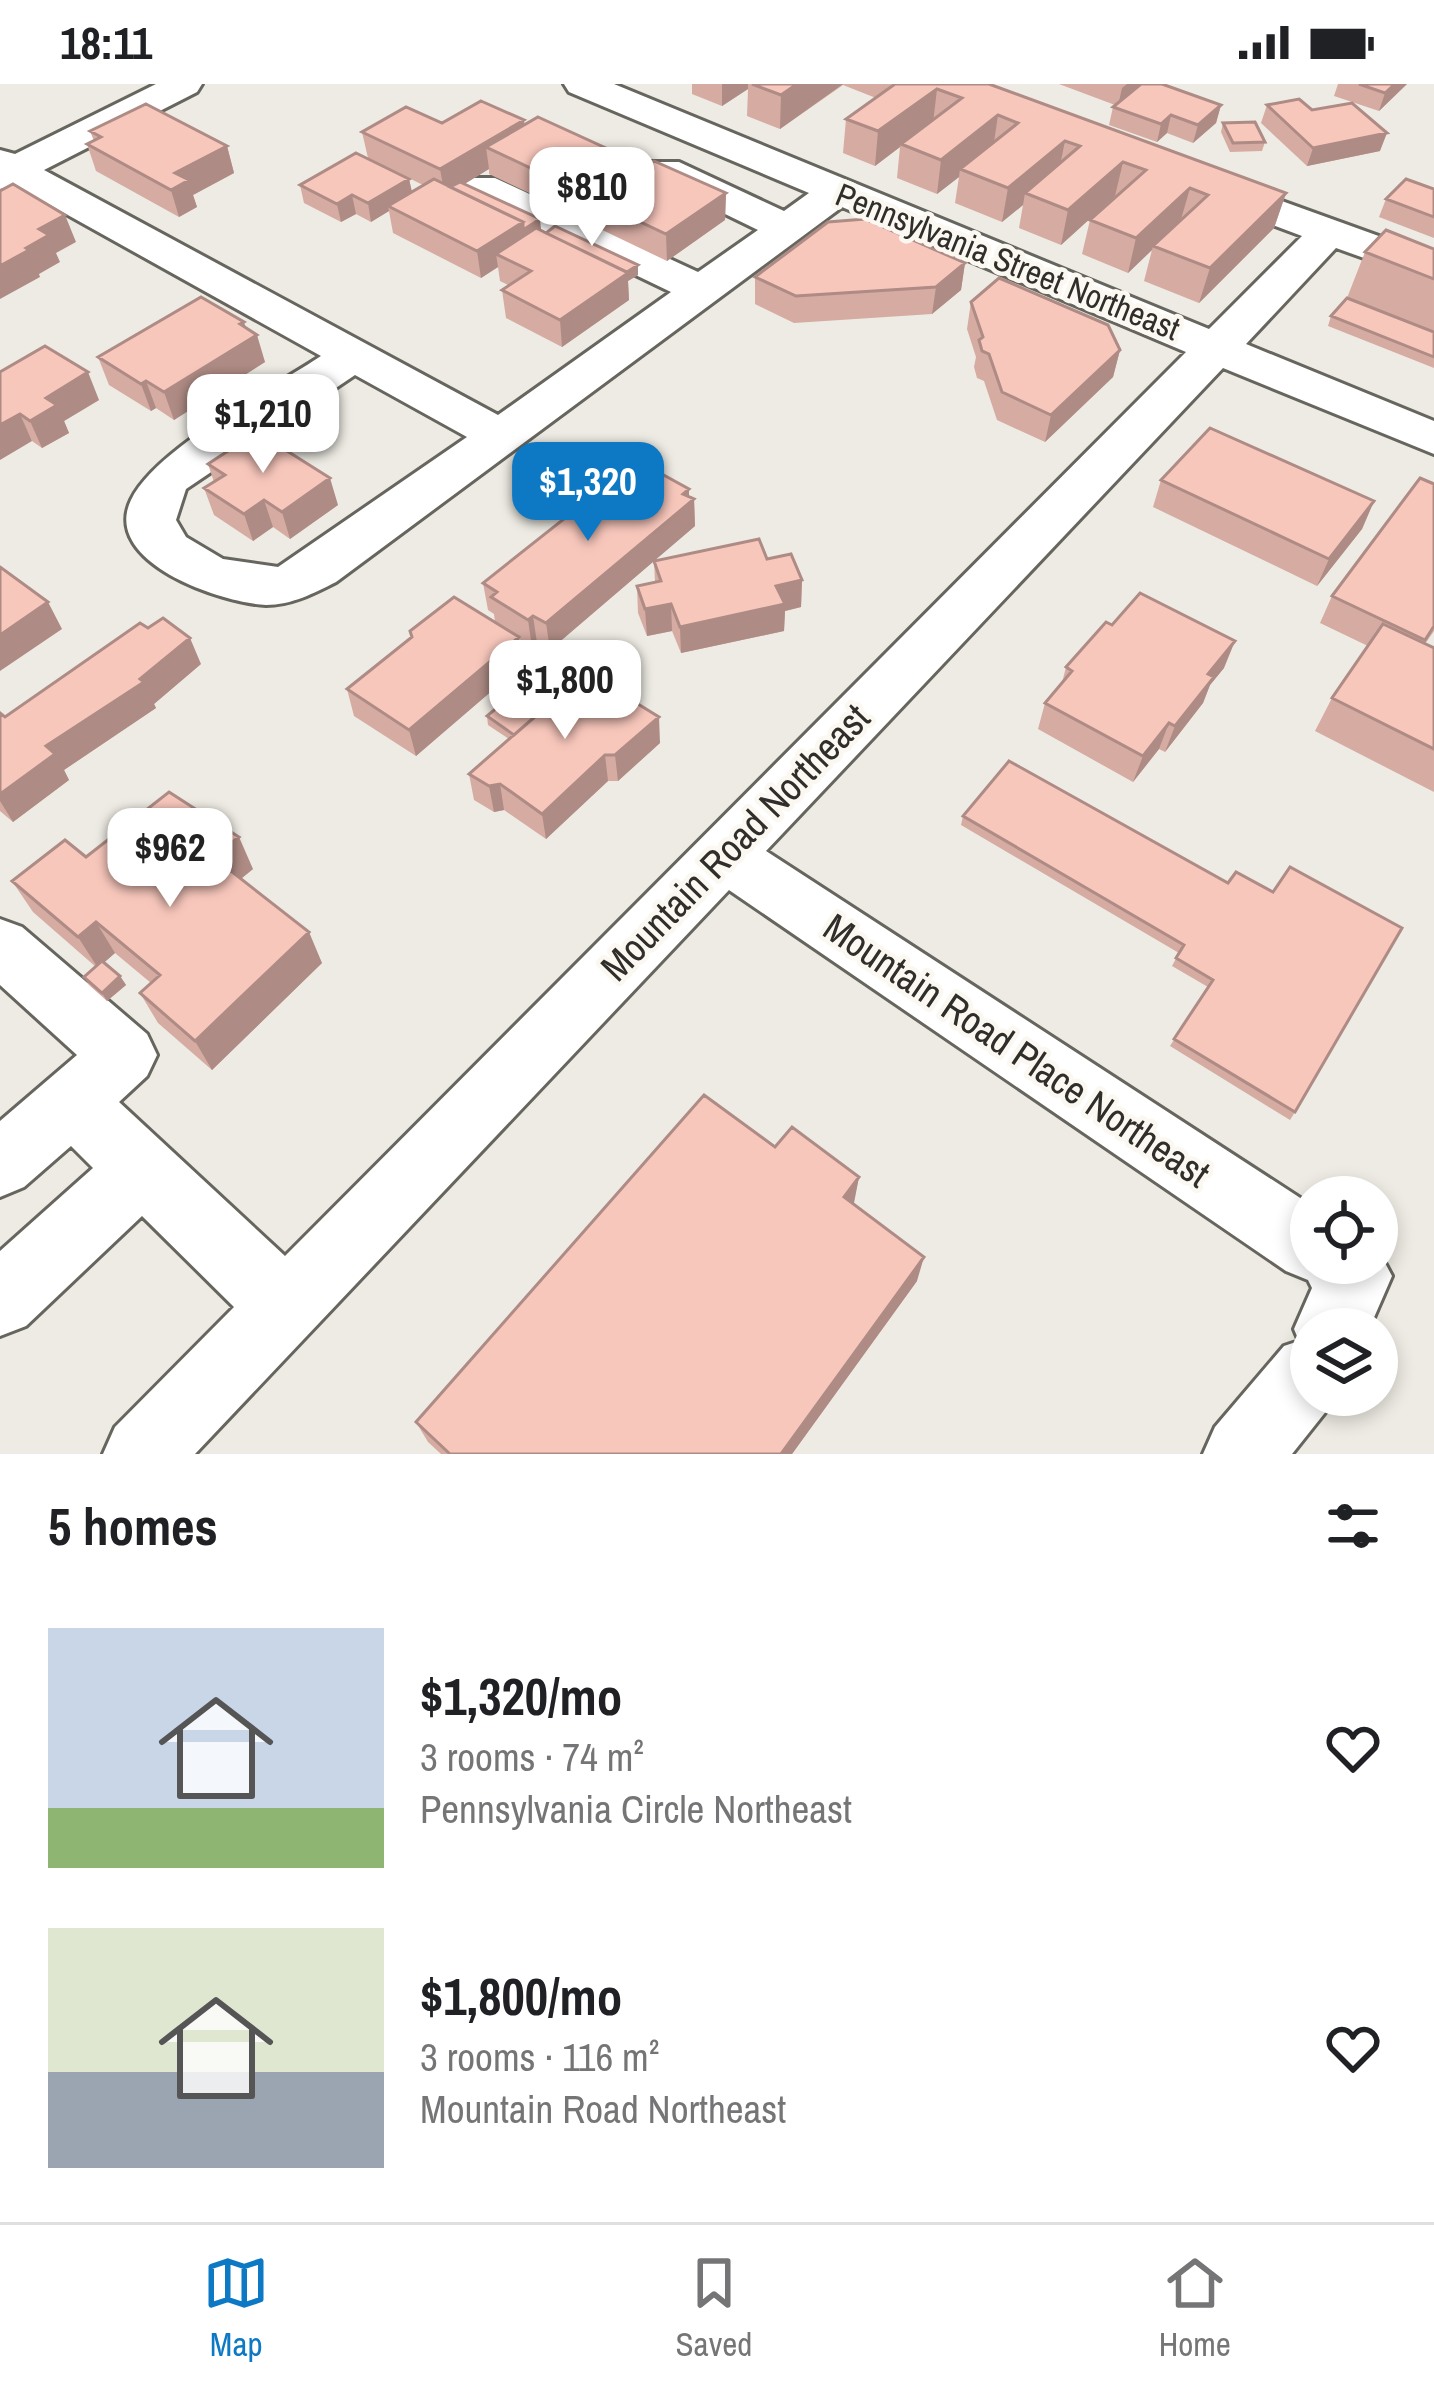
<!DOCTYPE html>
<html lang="en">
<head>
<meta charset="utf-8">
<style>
	:root { --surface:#fff; --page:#f2f2f2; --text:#202124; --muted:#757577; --line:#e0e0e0; --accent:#0d78c3 }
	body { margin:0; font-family:"Archivo Narrow",sans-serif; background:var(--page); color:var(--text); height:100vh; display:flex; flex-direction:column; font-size:45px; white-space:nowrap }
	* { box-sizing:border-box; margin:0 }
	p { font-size:39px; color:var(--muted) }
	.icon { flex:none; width:66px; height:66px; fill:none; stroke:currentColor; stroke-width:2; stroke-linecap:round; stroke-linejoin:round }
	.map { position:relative; height:1370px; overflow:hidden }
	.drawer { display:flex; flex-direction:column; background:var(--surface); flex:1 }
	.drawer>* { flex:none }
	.tools { position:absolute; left:1290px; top:1092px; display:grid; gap:24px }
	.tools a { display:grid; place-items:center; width:108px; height:108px; border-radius:50%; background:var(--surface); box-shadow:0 6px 18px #0003; font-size:60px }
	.price { position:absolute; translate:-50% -102px; padding:0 27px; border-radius:24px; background:#fff; color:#222; font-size:39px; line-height:78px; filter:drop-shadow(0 3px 6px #0008) }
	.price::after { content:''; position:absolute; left:50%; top:72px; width:36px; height:27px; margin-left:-18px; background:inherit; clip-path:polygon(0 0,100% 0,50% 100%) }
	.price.on { background:var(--accent); color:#fff }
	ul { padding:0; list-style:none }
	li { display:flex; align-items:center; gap:36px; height:300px; padding:0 48px }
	li span { display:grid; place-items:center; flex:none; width:336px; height:240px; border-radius:0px; color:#555 }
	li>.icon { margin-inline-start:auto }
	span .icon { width:144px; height:144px; fill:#fffc; stroke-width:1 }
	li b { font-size:51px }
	h2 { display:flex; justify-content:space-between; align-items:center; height:144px; padding:0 48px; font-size:51px }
	.status { display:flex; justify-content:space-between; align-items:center; height:84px; padding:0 60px; background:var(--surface); direction:ltr }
	.status svg { height:33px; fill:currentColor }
	.tabs { display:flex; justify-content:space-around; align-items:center; height:168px; border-top:3px solid var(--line); background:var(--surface); font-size:33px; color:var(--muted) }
	.tabs a { display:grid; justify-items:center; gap:6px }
	.tabs .on { color:var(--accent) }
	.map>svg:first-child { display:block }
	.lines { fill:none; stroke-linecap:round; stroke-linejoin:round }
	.minor-casing { stroke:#67665e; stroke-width:6 }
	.minor { fill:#fff; fill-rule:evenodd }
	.wall { fill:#d5aba2 }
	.shaded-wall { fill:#ae8b84 }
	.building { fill:#f8c7bc; stroke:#ae8b84; stroke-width:3 }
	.labels { text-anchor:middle; stroke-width:9; stroke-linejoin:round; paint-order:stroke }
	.far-street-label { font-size:33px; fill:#2f2e2b; stroke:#faf8f0 }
	.street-label { font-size:39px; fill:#2f2e2b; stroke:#faf8f0 }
</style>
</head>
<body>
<div class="status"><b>18:11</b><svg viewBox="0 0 49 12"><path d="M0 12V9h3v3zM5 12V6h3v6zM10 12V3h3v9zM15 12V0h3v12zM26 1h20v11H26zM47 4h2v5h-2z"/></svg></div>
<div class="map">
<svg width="1434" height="1370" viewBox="0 0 1434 1370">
	<rect width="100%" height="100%" fill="#edebe3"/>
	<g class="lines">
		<defs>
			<path id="minor" d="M156,0H202L197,8L44,86L498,331L671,208L467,110L461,102L467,94H495L698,188L758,146L651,94L645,86L651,78H679L784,127L809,109L569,8L564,0H614L1209,245L1302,152L1193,111L1187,103L1193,95H1221L1434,172V199L1336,164L1246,260L1434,337V370L1223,284L766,767L1311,1121V1179H1377V1164L1392,1192L1369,1245H1311V1311H1339L1292,1370H1203L1215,1343L1284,1262L1299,1257L1294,1245L1312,1204L1308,1196L1286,1187L729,806L195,1370H103L115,1343L234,1223L142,1132L26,1242L0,1252V1167L93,1084L71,1062L24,1103L0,1113V1037L77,971L0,901V835L22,843L147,950L157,971L147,992L119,1018L285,1172L1186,268L842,123L336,498C314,509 292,521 266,521C222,519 101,479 131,416C155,365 271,305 321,272L14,101L0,105V66L15,70ZM355,291L467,353L278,483L223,475L186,453L176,436L186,405Z"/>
		</defs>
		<use href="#minor" class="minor-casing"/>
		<use href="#minor" class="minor"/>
	</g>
	<path class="wall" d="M692,0H989L1286,109L1274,144L1199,219L1144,197L1152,166L1128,189L1082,170L1090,136L1115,112L1061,161L1019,144L1023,121L1002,138L955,119L959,93L937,110L897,94L900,63L875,82L843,69L846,35L876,14L843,1L780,45L747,32L748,5L722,22L692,10Z
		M1059,0H1162L1221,21L1216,39L1193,59L1167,49L1157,58L1109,41L1113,23L1115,21Z
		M1338,0H1407L1379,27L1334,12Z
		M1267,21L1312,26L1380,67L1307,82L1261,39Z
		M442,39L525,41L632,76L633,91L726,109L725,136L667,177L596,143L594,128L584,135L489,90V85L464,100L541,145L539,146L638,191L628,197L629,216L562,263L506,234L502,206L510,202L500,197L498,183L481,194L393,149L389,127L371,138L356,130L341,138L304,119L300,101L409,95L412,108L423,101L368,74L362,48Z
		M1223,39L1265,58L1262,67L1230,68L1221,48Z
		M90,47L227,62L234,89L193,111L197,123L179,133L96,87L87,60L94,57Z
		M1434,105V154L1379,133L1386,115Z
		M1434,165V284L1328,242L1331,232L1347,214L1365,168Z
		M965,179L961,206L932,230L794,239L755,220V193Z
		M971,218L1120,266L1113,293L1045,358L997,336L984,297L977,294L974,283L976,273L967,245Z
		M246,244L265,278L174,336L156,324L151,327L109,301L98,273Z
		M0,288L99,316L64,337L69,349L42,364L32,357Z
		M208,380L338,421L290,455L273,443L253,457L214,431L204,404L214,398Z
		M1161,396L1374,417L1362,445L1317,502L1153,423Z
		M1434,400V547L1425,560L1434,564V708L1315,647L1332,614L1368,562L1320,539L1332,512Z
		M689,412L694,415L695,442L655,476L767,475L802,496L801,523L785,527L784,547L681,569L672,547L647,552L638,529L637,502L655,498L654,477L550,566L537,559L532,563L519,555L523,580L416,672L354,632L347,605L495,538L494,530L488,526L483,499Z
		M201,580L154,620L156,624L64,686L69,696L13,738L0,727V629L5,633Z
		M1066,583L1224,584L1210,601L1203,619L1165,668L1159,665L1133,698L1038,645L1045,619L1062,599Z
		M543,588L660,659L618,697H608L546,755L504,726L494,728L474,716L469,690L509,655L488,641L487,632L544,625L563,608L544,597Z
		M963,732L1228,799L1295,1028L1290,1036L1170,962L1208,903L1172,882L1179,869L961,741Z
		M86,773L253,785L241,795L322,879L212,986L158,939L140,909L151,899L115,869L104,878L120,892L126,901L107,917L89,901L84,893L96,883L33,828L12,797Z
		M775,1063L859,1093L853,1120L917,1197L792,1370H441L428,1358L416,1338Z"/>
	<path class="shaded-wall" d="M722,0H748V5L722,22Z
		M797,0H843L780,45L781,11Z
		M1127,0H1145L1118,22L1122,4Z
		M1395,0H1407L1379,27L1385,9Z
		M937,5L933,39L901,60L900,63L875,82L878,47Z
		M1221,21L1216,39L1193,59L1198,41Z
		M998,31L993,65L960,85L959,93L937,110L941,76Z
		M1171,31L1167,49L1157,58L1161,40Z
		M524,36L527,62L486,63L489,85L445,112L440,85Z
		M1387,49L1380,67L1307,82L1313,64Z
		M1065,57L1058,91L1025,109L1023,121L1002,138L1008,104Z
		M227,62L234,89L193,111L197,123L179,133L171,106L175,89Z
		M632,76L634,102L594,116V128L584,135L581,108Z
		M1123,78L1115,112L1061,161L1068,126Z
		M409,95L413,113L388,122L389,127L371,138L368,119Z
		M1190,104L1180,139L1153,162L1152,166L1128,189L1136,154Z
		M726,109L725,136L667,177L666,150Z
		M1286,109L1274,144L1199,219L1210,184Z
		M352,111L356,130L341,138L337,120Z
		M65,131L76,158L56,169L60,178L39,190L40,193L0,215V182L26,164L39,145Z
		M540,135L541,145L496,170L498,183L481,194L477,167L523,138Z
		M965,179L961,206L932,230L936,203Z
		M638,181V191L628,197L629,216L562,263L560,236Z
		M244,238L250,256L257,251L265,278L174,336L164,308Z
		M1120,266L1113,293L1045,358L1051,331Z
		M88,288L99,316L64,337L69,349L42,364L30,337L46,314Z
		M146,297L156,324L151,327L141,300Z
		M20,330L32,357L0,376V341Z
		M330,394L338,421L290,455L282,428Z
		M689,405V419L694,415L695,442L550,566L546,539Z
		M264,416L273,443L253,457L244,430Z
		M1374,417L1362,445L1317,502L1329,475Z
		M802,496L801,523L785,527L784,547L681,569L680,543L776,502Z
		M48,518L62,545L0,587V551Z
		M671,520L672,547L647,552L645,525Z
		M533,532L537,559L532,563L528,536Z
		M519,553L523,580L416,672L409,646Z
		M190,554L201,580L154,620L156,624L64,686L69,696L13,738L0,717V710L46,662L140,595Z
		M1235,557L1224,584L1210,601L1203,619L1165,668L1175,642L1208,590Z
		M659,633L660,659L618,697L615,671Z
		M1169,639L1159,665L1133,698L1143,672Z
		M605,671L608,697L546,755L542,730Z
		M500,700L504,726L494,728L489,702Z
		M239,753L253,785L228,805L213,773Z
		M96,838L115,869L98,884L78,853Z
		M309,848L322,879L212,986L195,957Z
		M120,892L126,901L107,917L102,909Z
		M859,1093L854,1119L839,1138L844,1113Z
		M924,1173L917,1197L792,1370H781Z"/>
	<path class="building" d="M752,0H797L781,11Z
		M895,0H989L1286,109L1210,184L1153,162L1208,111L1190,104L1136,154L1090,136L1146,86L1123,78L1068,126L1025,109L1080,62L1065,57L1008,104L960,85L1018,39L998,31L941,76L901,60L962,14L937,5L878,47L846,35Z
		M1141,0H1162L1221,21L1198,41L1171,31L1161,40L1113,23Z
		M1359,0H1395L1385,9Z
		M1299,15L1312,26L1352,19L1387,49L1313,64L1267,21Z
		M481,17L524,36L440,85L362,48L406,23L442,39Z
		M146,20L227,62L175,89L189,96L171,106L87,60L101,53L90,47Z
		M538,33L632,76L581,108L486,63Z
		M1255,38L1265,58L1233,59L1223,39Z
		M356,69L409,95L368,119L352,111L337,120L300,101Z
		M654,77L726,109L666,150L594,116Z
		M434,95L523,138L477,167L388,122Z
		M1406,95L1434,105V133L1386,115Z
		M460,98L540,135L523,146V138L450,103Z
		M13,100L65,131L39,145L49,151L26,164L29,166L0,182V107Z
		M865,135L965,179L936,203L796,212L755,193L828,138Z
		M555,142L638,181L627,188L546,149Z
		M536,144L628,189L560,236L502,206L531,187L496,170Z
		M1386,146L1434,165V195L1365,168Z
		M999,194L1108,241L1120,266L1051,331L1002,308L989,270L982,267L979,256L983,253L971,218Z
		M201,213L244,238L240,240L257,251L164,308L146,297L141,300L98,273Z
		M1347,214L1434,248V273L1331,232Z
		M45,262L88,288L46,314L57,321L30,337L20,330L0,341V288Z
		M1210,344L1374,417L1329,475L1161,396Z
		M257,348L330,394L282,428L264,416L244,430L204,404L225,391L208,380Z
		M632,381L643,387L649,383L689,405L683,410L694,415L546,539L533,532L528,536L491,513L497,508L483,499Z
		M1420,394L1434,400V542L1425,556L1332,512Z
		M759,455L767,475L791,470L802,496L776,502L785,520L680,543L671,520L645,525L637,502L661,497L654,477Z
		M0,483L48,518L0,551Z
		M1140,509L1235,557L1208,590L1214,593L1175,642L1169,639L1143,672L1045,619L1072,587L1066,583L1106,538L1112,541Z
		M454,513L519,553L409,646L347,605L412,553L410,547Z
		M163,534L190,554L140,595L144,598L46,662L55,670L0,710V629L5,633L140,539L148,544Z
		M1383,540L1434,564V665L1332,614Z
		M552,579L579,594L569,603L543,588Z
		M586,588L659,633L615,671H605L542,730L500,700L489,702L469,690Z
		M517,607L544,625L514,651L487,632Z
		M1009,677L1228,799L1236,788L1273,808L1290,783L1402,844L1295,1028L1174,955L1213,896L1176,874L1184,861L963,732Z
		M169,708L239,753L213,773L309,848L195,957L140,909L160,891L96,838L78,853L12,797L65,756L86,773Z
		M102,877L120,892L102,909L84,893Z
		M704,1011L775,1063L792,1043L859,1093L844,1113L924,1173L781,1370H450L416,1338Z"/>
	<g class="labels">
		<g class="far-street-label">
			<text transform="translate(1008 177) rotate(22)" y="12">Pennsylvania Street Northeast</text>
		</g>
		<g class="street-label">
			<text transform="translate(735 758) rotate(-46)" y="14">Mountain Road Northeast</text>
			<text transform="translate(1017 966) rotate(34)" y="14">Mountain Road Place Northeast</text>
		</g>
	</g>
</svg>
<div class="tools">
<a><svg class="icon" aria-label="locate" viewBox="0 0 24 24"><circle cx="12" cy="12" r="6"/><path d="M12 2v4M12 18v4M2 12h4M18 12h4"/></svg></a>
<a><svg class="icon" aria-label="layers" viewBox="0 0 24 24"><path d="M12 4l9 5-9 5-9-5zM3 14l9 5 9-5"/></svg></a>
</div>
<b class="price" style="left:592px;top:165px">$810</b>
<b class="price" style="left:263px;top:392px">$1,210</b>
<b class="price on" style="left:588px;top:460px">$1,320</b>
<b class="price" style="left:565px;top:658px">$1,800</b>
<b class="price" style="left:170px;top:826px">$962</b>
</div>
<section class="drawer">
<h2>5 homes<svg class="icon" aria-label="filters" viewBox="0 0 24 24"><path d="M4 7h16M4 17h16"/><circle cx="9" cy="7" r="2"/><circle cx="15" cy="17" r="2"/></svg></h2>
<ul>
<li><span style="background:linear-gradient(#c9d6e8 75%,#8fb573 0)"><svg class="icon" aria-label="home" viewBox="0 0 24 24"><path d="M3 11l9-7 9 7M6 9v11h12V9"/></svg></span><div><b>$1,320/mo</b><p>3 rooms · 74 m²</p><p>Pennsylvania Circle Northeast</p></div><svg class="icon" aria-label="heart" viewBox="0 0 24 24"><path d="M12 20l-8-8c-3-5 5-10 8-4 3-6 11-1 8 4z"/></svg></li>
<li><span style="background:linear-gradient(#dfe7d0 60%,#9aa5b1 0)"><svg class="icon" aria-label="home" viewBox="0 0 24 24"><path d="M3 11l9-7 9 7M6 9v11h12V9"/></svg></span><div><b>$1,800/mo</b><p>3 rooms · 116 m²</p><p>Mountain Road Northeast</p></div><svg class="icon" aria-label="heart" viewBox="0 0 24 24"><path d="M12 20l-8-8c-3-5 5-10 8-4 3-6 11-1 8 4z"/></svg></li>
</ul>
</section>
<nav class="tabs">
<a class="on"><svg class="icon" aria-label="map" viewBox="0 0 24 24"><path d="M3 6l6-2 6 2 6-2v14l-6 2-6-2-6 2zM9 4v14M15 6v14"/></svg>Map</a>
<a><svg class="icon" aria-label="saved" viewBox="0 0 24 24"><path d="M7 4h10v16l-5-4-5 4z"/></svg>Saved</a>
<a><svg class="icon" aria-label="home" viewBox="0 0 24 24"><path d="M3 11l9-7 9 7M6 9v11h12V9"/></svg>Home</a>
</nav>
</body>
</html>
